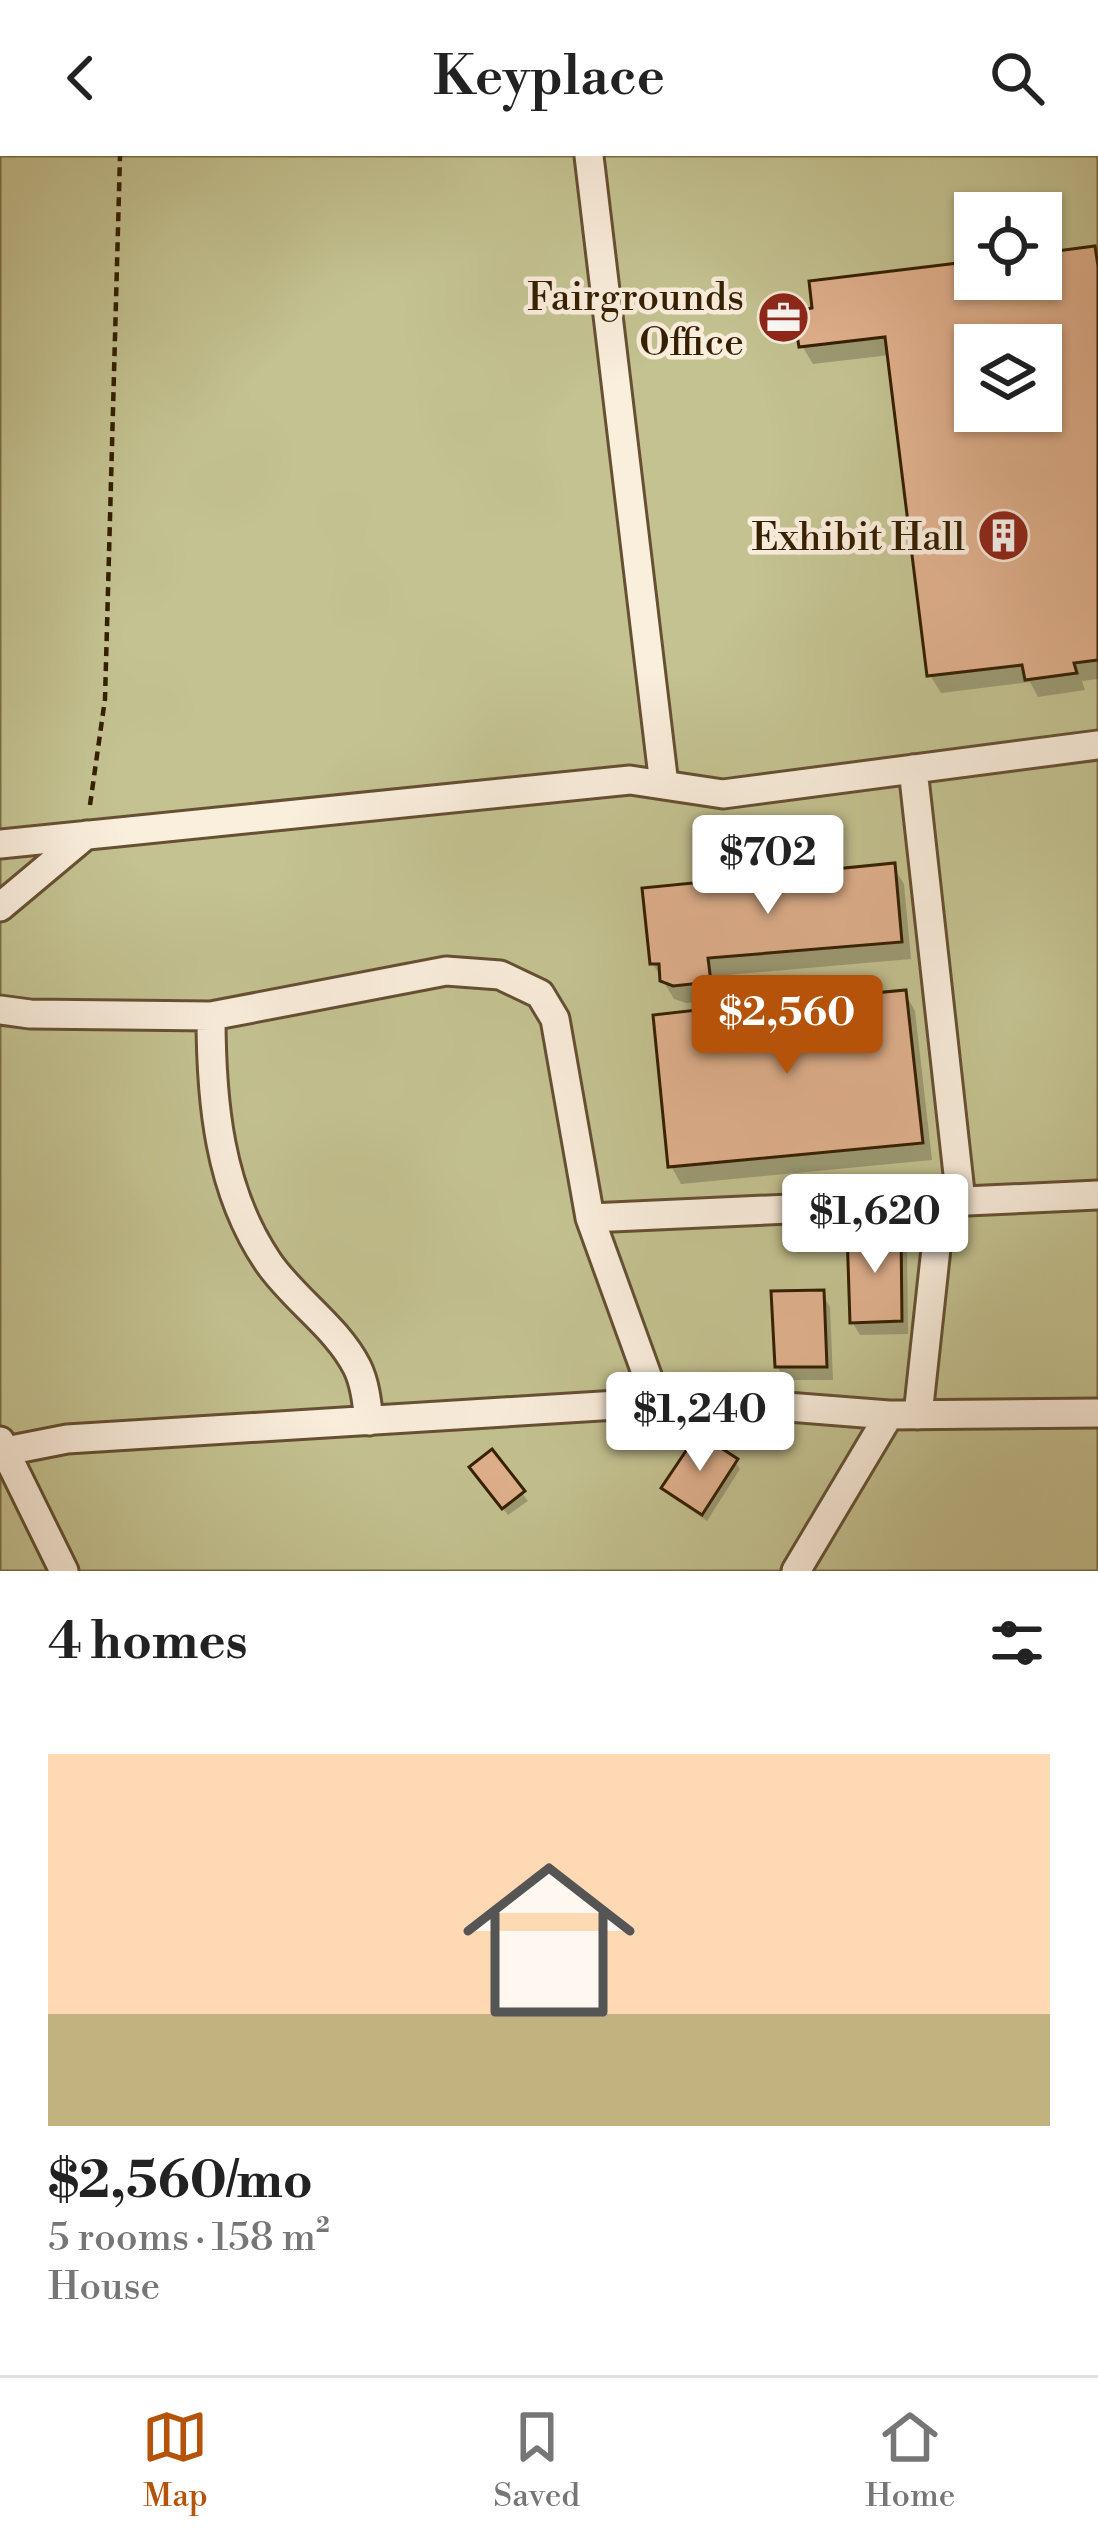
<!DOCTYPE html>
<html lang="en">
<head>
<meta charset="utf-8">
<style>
	:root { --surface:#fff; --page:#f6f6f6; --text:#222; --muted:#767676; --line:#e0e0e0; --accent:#b45309 }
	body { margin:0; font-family:"Libre Bodoni",serif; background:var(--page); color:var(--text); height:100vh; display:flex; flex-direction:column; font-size:45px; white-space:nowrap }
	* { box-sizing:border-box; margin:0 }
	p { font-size:39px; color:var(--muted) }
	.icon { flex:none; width:66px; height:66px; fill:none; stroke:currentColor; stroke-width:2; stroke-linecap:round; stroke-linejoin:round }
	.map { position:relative; height:1415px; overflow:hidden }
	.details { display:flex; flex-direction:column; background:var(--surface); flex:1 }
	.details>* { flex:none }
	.tools { position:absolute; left:954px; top:36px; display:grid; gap:24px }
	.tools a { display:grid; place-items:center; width:108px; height:108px; border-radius:0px; background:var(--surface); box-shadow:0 3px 9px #0004; font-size:60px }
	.price { position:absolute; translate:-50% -102px; padding:0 27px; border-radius:12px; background:#fff; color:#222; font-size:39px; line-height:78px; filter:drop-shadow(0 3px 6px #0008) }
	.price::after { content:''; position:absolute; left:50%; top:72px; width:36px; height:27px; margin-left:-18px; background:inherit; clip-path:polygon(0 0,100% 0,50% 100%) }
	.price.selected { background:var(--accent); color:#fff }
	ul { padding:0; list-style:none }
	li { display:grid; align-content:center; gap:24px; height:636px; padding:0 48px }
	li span { display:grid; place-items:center; height:372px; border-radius:0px; color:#555 }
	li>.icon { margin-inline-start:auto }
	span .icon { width:216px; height:216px; fill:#fffc; stroke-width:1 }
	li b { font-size:51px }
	h2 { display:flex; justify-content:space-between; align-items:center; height:144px; padding:0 48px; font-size:51px }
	header { display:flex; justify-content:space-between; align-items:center; height:156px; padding:0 48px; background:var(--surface); font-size:54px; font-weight:600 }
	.dock { display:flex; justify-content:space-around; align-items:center; height:168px; border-top:3px solid var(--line); background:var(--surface); font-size:33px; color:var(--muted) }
	.dock a { display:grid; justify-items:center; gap:6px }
	.dock .selected { color:var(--accent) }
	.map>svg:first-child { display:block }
	.green { fill:#c4c291; stroke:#7c7048; stroke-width:3; fill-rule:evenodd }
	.shadow { fill:#0003; fill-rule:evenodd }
	.building { fill:#e1b18e; stroke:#341f00; stroke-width:3; fill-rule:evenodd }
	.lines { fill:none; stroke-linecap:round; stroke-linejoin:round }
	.minor-casing { stroke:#655032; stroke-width:33 }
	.path { stroke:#341f00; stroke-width:4.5; stroke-dasharray:9 6; stroke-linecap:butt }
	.minor { stroke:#faeedd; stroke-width:27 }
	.labels { text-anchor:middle; stroke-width:9; stroke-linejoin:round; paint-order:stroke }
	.poi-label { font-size:39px; fill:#341f00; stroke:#faeedd; text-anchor:end }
</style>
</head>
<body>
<header><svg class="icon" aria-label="back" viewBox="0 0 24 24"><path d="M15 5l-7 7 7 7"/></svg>Keyplace<svg class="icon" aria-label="search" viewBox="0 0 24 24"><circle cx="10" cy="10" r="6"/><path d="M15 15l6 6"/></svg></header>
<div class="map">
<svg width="1098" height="1415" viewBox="0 0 1098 1415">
	<rect width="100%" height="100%" fill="#f7e5ca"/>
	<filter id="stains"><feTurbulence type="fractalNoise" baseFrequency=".00167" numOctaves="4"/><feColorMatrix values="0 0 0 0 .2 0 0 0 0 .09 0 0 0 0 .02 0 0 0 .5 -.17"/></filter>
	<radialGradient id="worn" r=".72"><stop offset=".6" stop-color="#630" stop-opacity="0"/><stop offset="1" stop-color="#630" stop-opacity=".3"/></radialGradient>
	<path class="green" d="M0,0H1098V1415H0ZM975,57H1041V123H975ZM975,189H1041V255H975Z"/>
	<path class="shadow" d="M1093,93L1098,102V523L1082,525L1085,534L1038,541L1030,526L941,537L930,519L890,199L813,208L802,190L975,108V123H1041V100ZM975,189H1041V255H975Z
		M893,710L904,728L911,803L716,820L719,844L686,847L674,843L653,808Z
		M775,830L786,849L905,837L915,855L932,1004L681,1028L671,1010L736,853Z
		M899,1078L907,1091L908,1178L860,1179L852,1166Z
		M822,1137L830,1151L833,1224H785L777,1210Z
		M491,1297L528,1345L508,1359L477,1320Z
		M735,1305L740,1313L707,1365L670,1340L665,1332Z"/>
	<path class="building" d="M1095,90L1098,110V504L1074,507L1077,517L1025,524L1022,509L927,520L885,181L799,191L793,155L812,152L809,125L975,105V123H1041V97ZM975,189H1041V255H975Z
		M895,707L902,786L708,802L711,826L673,830L660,825L659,808H650L642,732Z
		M776,826L779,846L906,834L923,987L668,1011L653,859L733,850L730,830Z
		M847,1075H901L902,1165L850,1167Z
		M824,1134L827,1211H775L771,1135Z
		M698,1277L738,1303L702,1359L661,1332Z
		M492,1293L525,1335L502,1353L469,1311Z"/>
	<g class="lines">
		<defs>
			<path id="minor" d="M589,0L664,629
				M913,613L961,1045
				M0,688L630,624L723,638L1098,589
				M0,751L86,679
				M0,854L30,858L211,860C211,945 219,1034 268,1106C294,1144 336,1170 357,1211C365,1227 367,1247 369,1265
				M211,860L446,815L500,819L540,838L555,863L590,1062
				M657,1247L590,1062L1098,1039
				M918,1259L941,1046
				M0,1285L64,1415
				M6,1295L67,1283L698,1244L889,1259
				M796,1415L889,1259L1098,1257"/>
		</defs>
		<use href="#minor" class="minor-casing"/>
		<path class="path" d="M90,649L105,543L120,0"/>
		<use href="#minor" class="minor"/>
	</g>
	<defs>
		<symbol id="office-disc" viewBox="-11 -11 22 22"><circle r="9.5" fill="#8f2418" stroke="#faeedd"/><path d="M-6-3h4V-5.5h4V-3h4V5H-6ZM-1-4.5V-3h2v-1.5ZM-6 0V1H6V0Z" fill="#fff"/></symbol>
		<symbol id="building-disc" viewBox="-11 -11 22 22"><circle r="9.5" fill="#8f2418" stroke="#faeedd"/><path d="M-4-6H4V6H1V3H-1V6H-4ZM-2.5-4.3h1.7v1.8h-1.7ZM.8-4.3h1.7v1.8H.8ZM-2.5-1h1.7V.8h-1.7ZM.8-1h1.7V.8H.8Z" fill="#fff"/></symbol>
	</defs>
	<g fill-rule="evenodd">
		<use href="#office-disc" x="754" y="132" width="59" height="59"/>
		<use href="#building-disc" x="974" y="350" width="59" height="59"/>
	</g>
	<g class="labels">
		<g class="poi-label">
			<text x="744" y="154">Fairgrounds<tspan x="744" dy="45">Office</tspan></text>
			<text x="965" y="394">Exhibit Hall</text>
		</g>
	</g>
	<rect width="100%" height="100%" filter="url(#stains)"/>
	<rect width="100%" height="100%" fill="url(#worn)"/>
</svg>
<div class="tools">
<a><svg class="icon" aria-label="locate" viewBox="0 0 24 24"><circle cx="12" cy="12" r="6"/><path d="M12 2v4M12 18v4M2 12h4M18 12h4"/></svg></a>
<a><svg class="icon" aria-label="layers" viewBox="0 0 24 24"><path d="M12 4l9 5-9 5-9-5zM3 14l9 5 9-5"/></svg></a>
</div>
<b class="price" style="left:768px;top:761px">$702</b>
<b class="price selected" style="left:787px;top:921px">$2,560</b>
<b class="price" style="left:875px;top:1120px">$1,620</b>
<b class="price" style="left:700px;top:1318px">$1,240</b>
</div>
<section class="details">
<h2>4 homes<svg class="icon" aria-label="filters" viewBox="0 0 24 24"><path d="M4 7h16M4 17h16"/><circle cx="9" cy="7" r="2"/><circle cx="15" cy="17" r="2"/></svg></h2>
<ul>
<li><span style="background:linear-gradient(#ffd9b3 70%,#c2b280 0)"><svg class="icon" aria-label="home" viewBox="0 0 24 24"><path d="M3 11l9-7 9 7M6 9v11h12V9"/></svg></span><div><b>$2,560/mo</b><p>5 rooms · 158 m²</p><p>House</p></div></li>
</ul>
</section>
<nav class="dock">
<a class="selected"><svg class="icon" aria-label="map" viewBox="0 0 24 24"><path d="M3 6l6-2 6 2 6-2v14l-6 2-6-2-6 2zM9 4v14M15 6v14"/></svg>Map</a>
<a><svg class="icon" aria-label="saved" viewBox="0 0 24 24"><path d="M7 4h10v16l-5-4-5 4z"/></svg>Saved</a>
<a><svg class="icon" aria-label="home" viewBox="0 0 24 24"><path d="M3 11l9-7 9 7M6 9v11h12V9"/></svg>Home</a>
</nav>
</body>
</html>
